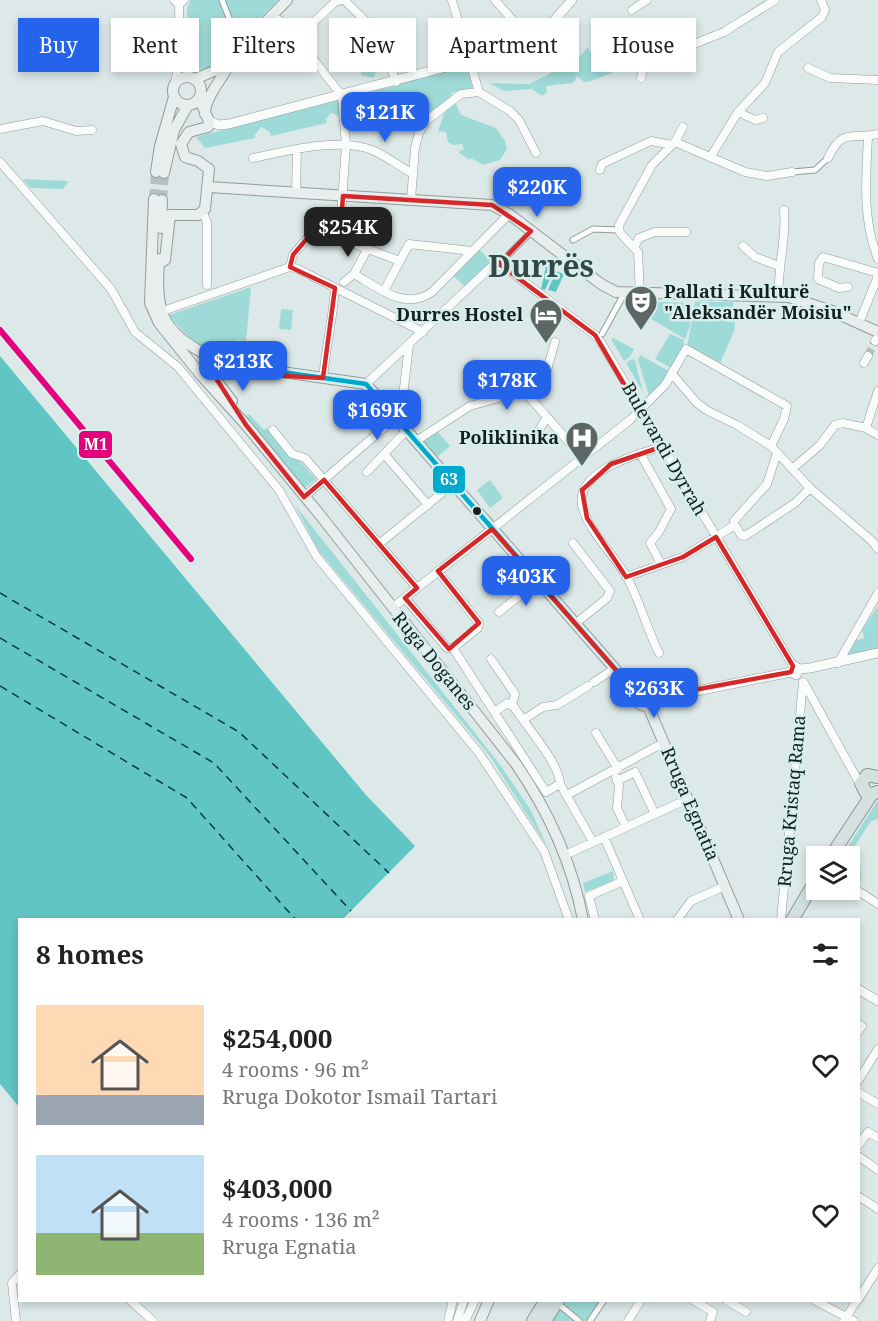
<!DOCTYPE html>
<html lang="en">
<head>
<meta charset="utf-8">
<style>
	:root { --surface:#fff; --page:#f6f6f6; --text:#222; --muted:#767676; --accent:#2563eb }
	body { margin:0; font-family:"Noto Serif",serif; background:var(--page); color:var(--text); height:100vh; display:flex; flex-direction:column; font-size:22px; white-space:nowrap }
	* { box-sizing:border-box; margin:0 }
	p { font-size:20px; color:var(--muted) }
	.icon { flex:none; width:33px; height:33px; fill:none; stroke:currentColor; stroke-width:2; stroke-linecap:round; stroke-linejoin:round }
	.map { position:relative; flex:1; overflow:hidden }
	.panel { position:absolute; left:18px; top:918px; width:842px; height:384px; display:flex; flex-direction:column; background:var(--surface); border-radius:0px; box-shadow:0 3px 9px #0003 }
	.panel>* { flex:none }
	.top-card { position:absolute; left:18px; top:18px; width:843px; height:54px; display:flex; gap:12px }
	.buttons { position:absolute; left:806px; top:846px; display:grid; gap:12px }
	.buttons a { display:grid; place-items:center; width:54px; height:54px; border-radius:0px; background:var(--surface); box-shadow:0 3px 9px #0003; font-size:30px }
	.price { position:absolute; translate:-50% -51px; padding:0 14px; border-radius:12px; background:var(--accent); color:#fff; font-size:20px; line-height:39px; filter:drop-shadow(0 2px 3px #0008) }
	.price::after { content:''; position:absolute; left:50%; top:36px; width:18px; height:14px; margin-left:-9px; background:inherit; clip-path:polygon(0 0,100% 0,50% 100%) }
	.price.active { background:#222; color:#fff }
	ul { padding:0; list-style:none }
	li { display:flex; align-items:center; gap:18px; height:150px; padding:0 18px }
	li span { display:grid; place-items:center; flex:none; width:168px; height:120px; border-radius:0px; color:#555 }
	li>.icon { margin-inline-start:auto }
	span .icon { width:72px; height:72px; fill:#fffc; stroke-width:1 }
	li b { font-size:26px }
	h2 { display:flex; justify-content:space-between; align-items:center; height:72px; padding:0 18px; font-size:26px }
	.pill { padding:0 21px; border-radius:0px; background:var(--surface); box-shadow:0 3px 9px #0003; font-size:21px; line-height:54px }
	.pill.active { background:var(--accent); color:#fff }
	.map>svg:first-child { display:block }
	.green { fill:#9edbd8 }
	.water { fill:#61c5c3 }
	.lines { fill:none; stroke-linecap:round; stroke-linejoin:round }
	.ferry { stroke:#003d3b; stroke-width:1.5; stroke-dasharray:8 6; stroke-linecap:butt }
	.minor-tunnel { stroke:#b4c1c0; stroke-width:8; stroke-dasharray:8 4; stroke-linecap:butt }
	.secondary-tunnel { stroke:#b4c1c0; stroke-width:10; stroke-dasharray:10 5; stroke-linecap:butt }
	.pedestrian-casing { stroke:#929c9b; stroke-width:7 }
	.minor-casing { stroke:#929c9b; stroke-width:9 }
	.tertiary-casing { stroke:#929c9b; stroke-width:10 }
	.secondary-casing { stroke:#929c9b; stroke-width:12 }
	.primary-casing { stroke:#839a99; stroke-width:14 }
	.pedestrian { stroke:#fafcfc; stroke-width:5 }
	.minor { stroke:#fafcfc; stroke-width:8 }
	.tertiary { stroke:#fafcfc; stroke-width:9 }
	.secondary { stroke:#e8eeee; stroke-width:10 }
	.primary { stroke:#d5e0e0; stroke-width:12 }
	.bus-1-casing { stroke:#d6efed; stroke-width:9 }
	.bus-1 { stroke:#00a9ce; stroke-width:4.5 }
	.metro-1-casing { stroke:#d6efed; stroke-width:10 }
	.metro-1 { stroke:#e5007d; stroke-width:6 }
	.marked { fill:none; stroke:#d62828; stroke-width:4.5; stroke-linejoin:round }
	.bus-dot { fill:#161f1f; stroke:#d6efed; stroke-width:2 }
	.labels { text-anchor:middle; stroke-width:5; stroke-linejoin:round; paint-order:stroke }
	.poi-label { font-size:18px; font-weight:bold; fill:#161f1f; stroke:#d6efed; text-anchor:end }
	.street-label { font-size:18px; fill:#161f1f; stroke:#d6efed }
	.town-label { font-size:30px; font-weight:bold; fill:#334847; stroke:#d6efed }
	.line-badge { stroke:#d6efed; stroke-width:2 }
	.badge-label { font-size:16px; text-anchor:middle; font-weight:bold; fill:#fff }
</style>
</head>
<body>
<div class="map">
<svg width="878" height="1321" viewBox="0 0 878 1321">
	<rect width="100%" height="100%" fill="#dce9e8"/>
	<path class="green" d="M190,0H278L212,67L199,69L190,62L187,9Z
		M588,47L594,58L617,52L623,47L642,49L644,61L588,82H584L577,76L573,83L546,86L547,92L542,96L532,89L504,91L489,83L529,84L551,73L547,57L560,49L564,66L577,59Z
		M368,49L381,53L374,78L361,75Z
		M470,64L474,87L451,93L452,99L441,109L429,114L422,100L412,104L411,101L402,96L396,108L349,119L347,99Z
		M340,99L341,117L331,113L326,119L327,123L271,136L270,132L261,127L255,135V138L205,148L196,137Z
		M455,102L461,115L496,128L505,141L507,149L500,160L483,165L471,158L470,160L458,152L464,149L462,144L453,145L448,142L446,132L438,131L445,111Z
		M23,179L68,181V182L63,189L30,188Z
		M477,247L493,263L468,289L451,274Z
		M251,287L246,341L237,340L235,362C208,354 186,337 169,315Z
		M634,301L692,303L690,326L685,339L633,308Z
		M695,302H733L735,329L718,368L687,348Z
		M281,309L293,310L291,330L279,329Z
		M670,334L684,340V348L673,369L655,359Z
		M613,338L634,349L630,357L624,361L611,339Z
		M640,355L671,372L649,396L638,360Z
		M632,359L635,360L643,392L626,363Z
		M249,414L264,430L267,428L291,458H297L316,479L302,490L244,418Z
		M436,430L450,446L435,459L420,442Z
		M490,480L503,498L490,508L477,490Z
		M295,505L501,766L530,809L547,846L489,755L318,550Z
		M878,606V648L846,657L854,641L864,638L862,630Z
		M878,800V819L871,821L851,852L857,856L862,878L857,886L849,880V856H842Z
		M613,871L614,881L585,892L583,883Z
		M559,1301H602L589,1321H546Z"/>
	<path class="water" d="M546,266L554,270L545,290L541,289Z
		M556,271L564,274L556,292L548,290Z
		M0,356L366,795L415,846L343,919L20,920L19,1107L0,1084Z"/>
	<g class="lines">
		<path class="ferry" d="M0,593L239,732L389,873
			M0,638L214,763L351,911
			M0,686L187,798L296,920"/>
		<path class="minor-tunnel" d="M868,356L875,341"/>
		<path class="secondary-tunnel" d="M154,199L156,172
			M162,200L164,173"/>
		<defs>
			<path id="pedestrian" d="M222,0L240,46
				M792,172L815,170L828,158
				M573,240L593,229L618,230
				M498,265L531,232
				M602,334L624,294
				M562,1307L579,1321
				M590,1321L604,1300"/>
			<path id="minor" d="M174,0L179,5L184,0
				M344,0L379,34L396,82
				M452,0L479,92
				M495,0L533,43
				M179,5L180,55L190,77
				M632,10L647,0
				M271,16L281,21L297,38L342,96L346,145L341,215L343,230L357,245L400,261
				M297,38L335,2L342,0
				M808,68L830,78L878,80
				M641,78L643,70L652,61L724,32L775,0
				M175,83L179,60
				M738,112L755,120L763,118
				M0,129L43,121L76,131L92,130
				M868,137C866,179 862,218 878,259
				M675,142L745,172L767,176L792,172
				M711,156L738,112L765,83L778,52L822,17L825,10L821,0
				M253,158C286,151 340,137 372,150C386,156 399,166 412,173
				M828,158C843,127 851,140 878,134
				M0,162L111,289L135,332L178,367L279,490L317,557L479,753L544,851L569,920
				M600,170L602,164L651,141L672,145
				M296,193L297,149
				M411,200L415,148L419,133L426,121L461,94L479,92L510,111L519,120L536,153
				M203,213L207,222V285
				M635,246L639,238L655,232H686
				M743,246L755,257L779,266
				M290,267L293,255L311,234V222L341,223
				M354,274C378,288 405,311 432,292L509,214
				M344,282L354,274L368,248
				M848,287L839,288L818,279L819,263L823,257L878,273
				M384,291L409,244L472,251
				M640,295L638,252L620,233L619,225L652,165L675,142L683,127
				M779,296C777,267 787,239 784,210
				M160,312L290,267L298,269L423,332
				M859,323L878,276
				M875,341L878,337
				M475,363L486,400
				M864,363L868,356
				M673,375L697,403L708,411L737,425L771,446L810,488L872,541L878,549
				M323,378C326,347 333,318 335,288
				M366,384L490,268L498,265L507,269L595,335L602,344L793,666
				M525,392L582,457
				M866,428L878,391
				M273,430L292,454L305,458L417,588
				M533,440L547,417
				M416,441L470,406L528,390L547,370L555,342
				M640,453L671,509L659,532L650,543L661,564
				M385,455L428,505
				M792,469L820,445L835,425L843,423L866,428L878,435
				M367,472L406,431
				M304,497L401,413L409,345
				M735,525L741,535L745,536L795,503L810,488
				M573,543L610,591L607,598L575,624
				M379,544L453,484
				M626,577L683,557L735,525L734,521L767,484L777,453
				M405,598L447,648H453L478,628L479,623L438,571
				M392,608L630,420L665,385L686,349L787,406L784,419L771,446
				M499,612L538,581
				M453,648L546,792L560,784
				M659,653C647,629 640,602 627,577C614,555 593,536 584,512C568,473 635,455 661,447
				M491,659L515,694L512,705
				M838,663L878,593
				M594,682L614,669
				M804,683L861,786
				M495,712L507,703L514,707C526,726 560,764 560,784L593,842
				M523,720L543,707L557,705L588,686
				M596,733L618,769
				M616,777L619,786L617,808L626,827
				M617,781L635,772L655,814
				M567,795L663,743
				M604,837L640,920
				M565,855L688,799
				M849,885L878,904
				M595,920L589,896L623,881
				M677,920L691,901L725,886
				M781,920L803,682
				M858,1024L862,1026L858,1032
				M858,1081L878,1049
				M858,1092L878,1104
				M858,1146L868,1132L878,1138
				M858,1156L878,1170
				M858,1196L878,1209
				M130,1300L153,1321
				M693,1300L713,1312L710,1321
				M726,1300L746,1312
				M814,1300L854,1321
				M858,1300L878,1268
				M16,1321L12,1283L20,1274
				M448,1321L453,1300
				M457,1321L464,1300
				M465,1321L475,1300
				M628,1321L641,1300
				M844,1321L857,1300"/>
			<path id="tertiary" d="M209,121L219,125L229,124L529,45L536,41L572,0
				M799,669L796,675L791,672L795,666L799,669L810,668L878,653
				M655,694L677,695L791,672
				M858,989L878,1001"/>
			<path id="secondary" d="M173 91a14 14 0 1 1 28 0a14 14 0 1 1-28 0Z
				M195,79L221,68L287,0
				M205,114C205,96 223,79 230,62
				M156,172L160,146L174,97
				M164,173L174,130L188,105
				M208,187L492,205L509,214L601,284L616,292L789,297L832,311L878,332
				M154,199L150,303L159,323L196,369
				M161,228L162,200
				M159,259C156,311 159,329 208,356
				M158,264L165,260L170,215H198L205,209L209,169L198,161L185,157L181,144L189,132L208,127L209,121L199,98
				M210,357L226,364L366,384L637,694
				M210,357L214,363L212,372L214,378L232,401
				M199,373L246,425L320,515L516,764C549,812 572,862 583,920
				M636 696a10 10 0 1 1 20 0a10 10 0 1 1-20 0Z
				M648,706L739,920
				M480,1321L489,1300"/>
			<path id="primary" d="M877,792L872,794L866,793L861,783L867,775L878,777
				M831,856L872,794
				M792,920L816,880
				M533,1321L546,1300
				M545,1321L558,1300"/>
		</defs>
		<use href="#pedestrian" class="pedestrian-casing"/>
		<use href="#minor" class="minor-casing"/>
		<use href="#tertiary" class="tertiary-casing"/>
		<use href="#secondary" class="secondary-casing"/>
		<use href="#primary" class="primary-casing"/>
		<use href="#pedestrian" class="pedestrian"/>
		<use href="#minor" class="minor"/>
		<use href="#tertiary" class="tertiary"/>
		<use href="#secondary" class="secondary"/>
		<use href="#primary" class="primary"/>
		<defs>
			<path id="bus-1" d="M210,357L226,364L366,384L637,694"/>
		</defs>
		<use href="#bus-1" class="bus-1-casing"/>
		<use href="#bus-1" class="bus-1"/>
		<defs>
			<path id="metro-1" d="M0,330L191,559"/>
		</defs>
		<use href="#metro-1" class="metro-1-casing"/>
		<use href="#metro-1" class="metro-1"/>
	</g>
	<path class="marked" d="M343,196L492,205L531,231L499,264L595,335L661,447L611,464L582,490L587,518L626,577L683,557L716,537L793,666L791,672L667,695L655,694L646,672L637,694L492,529L438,571L479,623L449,649L405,598L417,588L324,480L304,497L246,425L212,372L323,378L335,288L290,267L293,255L311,234V222L341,223Z"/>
	<defs>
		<symbol id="theatre-pin" viewBox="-11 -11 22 30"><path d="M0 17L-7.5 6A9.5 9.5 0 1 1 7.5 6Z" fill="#5b6665" stroke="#d6efed"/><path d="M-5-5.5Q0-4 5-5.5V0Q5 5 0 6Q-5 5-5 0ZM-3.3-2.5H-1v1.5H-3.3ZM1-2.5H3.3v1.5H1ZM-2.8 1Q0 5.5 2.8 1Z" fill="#fff"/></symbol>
		<symbol id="hotel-pin" viewBox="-11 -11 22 30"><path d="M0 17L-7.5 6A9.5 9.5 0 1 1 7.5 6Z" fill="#5b6665" stroke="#d6efed"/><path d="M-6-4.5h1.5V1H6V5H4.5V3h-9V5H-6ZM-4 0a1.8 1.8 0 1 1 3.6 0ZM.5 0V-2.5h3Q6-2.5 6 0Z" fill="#fff"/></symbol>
		<symbol id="hospital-pin" viewBox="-11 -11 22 30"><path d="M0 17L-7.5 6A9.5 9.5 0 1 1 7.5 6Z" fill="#5b6665" stroke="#d6efed"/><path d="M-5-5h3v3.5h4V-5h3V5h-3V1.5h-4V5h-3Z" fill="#fff"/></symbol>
	</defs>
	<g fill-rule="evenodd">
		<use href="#theatre-pin" x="622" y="283" width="38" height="52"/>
		<use href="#hotel-pin" x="527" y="296" width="38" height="52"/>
		<use href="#hospital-pin" x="563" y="419" width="38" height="52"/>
	</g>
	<circle class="bus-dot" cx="477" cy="511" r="5"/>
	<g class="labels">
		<g class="poi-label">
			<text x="664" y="298" text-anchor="start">Pallati i Kulturë<tspan x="664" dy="21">"Aleksandër Moisiu"</tspan></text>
			<text x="523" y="321">Durres Hostel</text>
			<text x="559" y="444">Poliklinika</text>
		</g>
		<g class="street-label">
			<text transform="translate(664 449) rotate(60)" y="6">Bulevardi Dyrrah</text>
			<text transform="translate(434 661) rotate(51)" y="6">Ruga Doganes</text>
			<text transform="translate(792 801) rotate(-85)" y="6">Rruga Kristaq Rama</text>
			<text transform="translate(690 804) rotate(67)" y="6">Rruga Egnatia</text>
		</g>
		<g class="town-label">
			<text x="541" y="277">Durrës</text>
		</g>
	</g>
	<g class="line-badge">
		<rect x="78" y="430" width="35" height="29" rx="6" fill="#e5007d"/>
		<rect x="432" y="465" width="34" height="29" rx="6" fill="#00a9ce"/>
	</g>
	<g class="badge-label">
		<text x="96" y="450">M1</text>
		<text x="449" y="485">63</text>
	</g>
</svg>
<div class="buttons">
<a><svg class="icon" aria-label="layers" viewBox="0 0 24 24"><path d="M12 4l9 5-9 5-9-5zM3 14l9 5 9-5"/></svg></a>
</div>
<b class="price" style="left:385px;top:143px">$121K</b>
<b class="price" style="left:537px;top:218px">$220K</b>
<b class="price active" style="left:348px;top:258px">$254K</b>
<b class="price" style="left:243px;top:392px">$213K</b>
<b class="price" style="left:507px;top:411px">$178K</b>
<b class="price" style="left:377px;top:441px">$169K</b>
<b class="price" style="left:526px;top:607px">$403K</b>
<b class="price" style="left:654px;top:719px">$263K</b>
<div class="top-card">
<a class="pill active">Buy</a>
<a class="pill">Rent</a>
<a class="pill">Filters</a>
<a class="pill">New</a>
<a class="pill">Apartment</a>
<a class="pill">House</a>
</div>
<section class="panel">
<h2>8 homes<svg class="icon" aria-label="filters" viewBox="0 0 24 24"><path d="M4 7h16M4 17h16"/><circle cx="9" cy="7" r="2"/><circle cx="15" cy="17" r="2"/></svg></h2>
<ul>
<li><span style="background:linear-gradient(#ffd9b3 75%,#9aa5b1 0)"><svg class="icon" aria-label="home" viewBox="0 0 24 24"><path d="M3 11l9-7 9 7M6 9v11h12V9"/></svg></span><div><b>$254,000</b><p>4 rooms · 96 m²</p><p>Rruga Dokotor Ismail Tartari</p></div><svg class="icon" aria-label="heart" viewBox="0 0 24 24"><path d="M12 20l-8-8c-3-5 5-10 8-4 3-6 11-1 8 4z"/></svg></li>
<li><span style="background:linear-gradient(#bfe0f5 65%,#8fb573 0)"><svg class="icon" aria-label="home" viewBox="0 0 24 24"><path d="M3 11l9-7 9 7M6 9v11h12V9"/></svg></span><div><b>$403,000</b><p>4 rooms · 136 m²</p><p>Rruga Egnatia</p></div><svg class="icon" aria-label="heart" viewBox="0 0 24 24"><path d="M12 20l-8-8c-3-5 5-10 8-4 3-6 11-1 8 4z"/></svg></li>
</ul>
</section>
</div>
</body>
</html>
